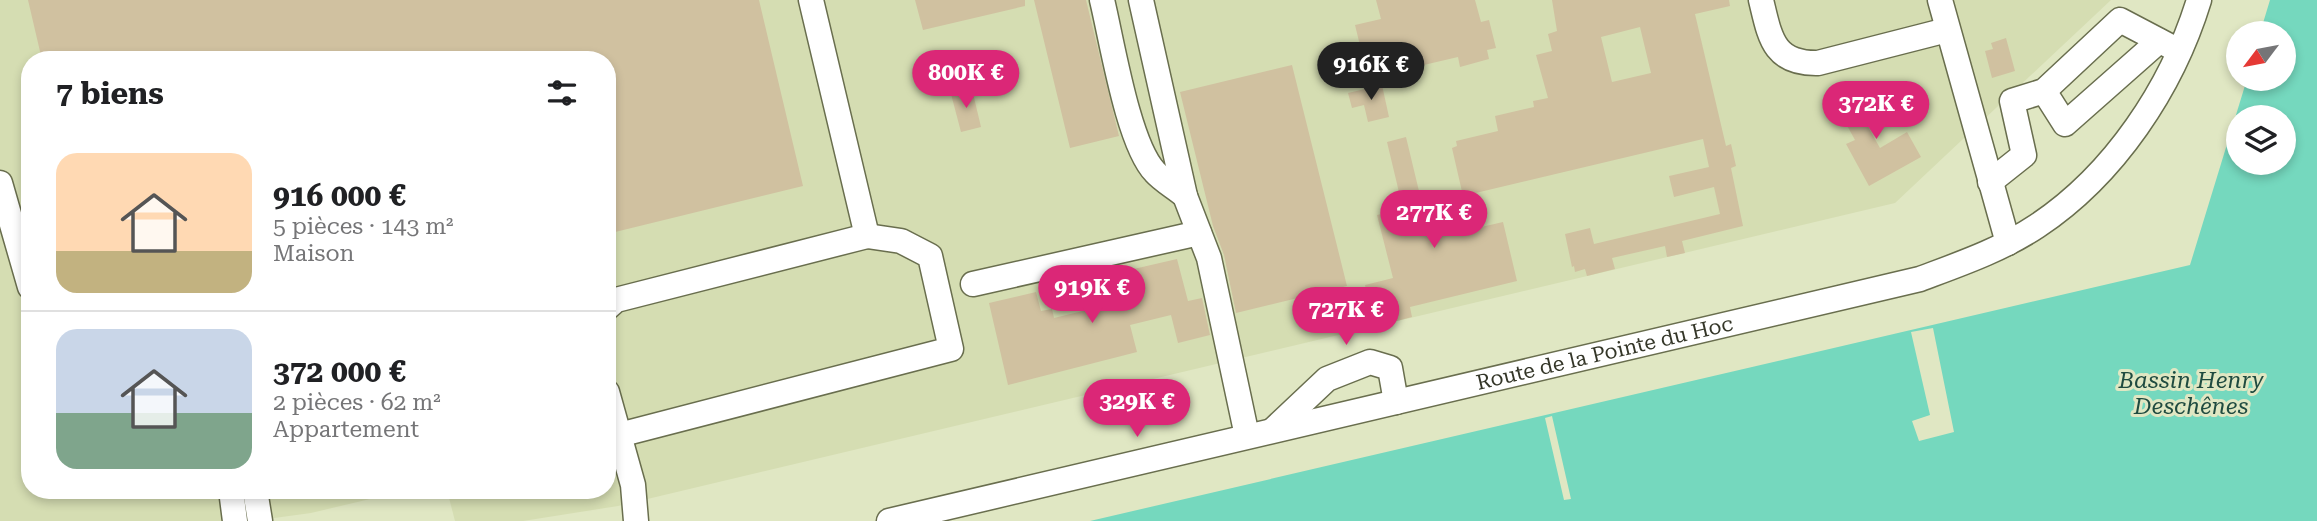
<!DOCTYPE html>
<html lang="fr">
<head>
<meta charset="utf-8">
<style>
	:root { --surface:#fff; --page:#f6f6f6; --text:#202124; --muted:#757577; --line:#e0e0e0; --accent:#db2777 }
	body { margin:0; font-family:"Roboto Serif",serif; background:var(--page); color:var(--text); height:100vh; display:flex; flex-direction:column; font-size:26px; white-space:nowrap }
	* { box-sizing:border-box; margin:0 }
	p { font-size:23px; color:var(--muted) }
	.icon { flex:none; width:38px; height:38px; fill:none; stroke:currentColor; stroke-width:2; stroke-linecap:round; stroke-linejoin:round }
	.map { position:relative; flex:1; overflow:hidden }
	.panel { position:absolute; left:21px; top:51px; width:595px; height:448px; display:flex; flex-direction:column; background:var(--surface); border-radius:28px; box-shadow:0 4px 10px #0003 }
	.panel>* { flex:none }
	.needle { width:46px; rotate:238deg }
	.controls { position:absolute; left:2226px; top:21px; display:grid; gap:14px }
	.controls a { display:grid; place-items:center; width:70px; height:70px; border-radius:50%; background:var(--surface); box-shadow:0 4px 10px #0003; font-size:35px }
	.price { position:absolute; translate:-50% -60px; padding:0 16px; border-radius:24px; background:var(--accent); color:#fff; font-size:23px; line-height:46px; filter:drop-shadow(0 2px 4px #0008) }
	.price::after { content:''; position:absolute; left:50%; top:42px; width:21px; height:16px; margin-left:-10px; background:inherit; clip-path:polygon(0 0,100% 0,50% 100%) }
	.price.active { background:#222; color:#fff }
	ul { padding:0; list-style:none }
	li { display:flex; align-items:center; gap:21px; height:175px; padding:0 35px }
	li+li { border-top:2px solid var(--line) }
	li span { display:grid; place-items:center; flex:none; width:196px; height:140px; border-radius:21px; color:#555 }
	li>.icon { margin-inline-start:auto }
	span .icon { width:84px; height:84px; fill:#fffc; stroke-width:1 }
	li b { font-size:30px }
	h2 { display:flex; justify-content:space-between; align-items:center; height:84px; padding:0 35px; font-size:30px }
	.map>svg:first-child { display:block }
	.built { fill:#d5ddb2 }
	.water { fill:#75d8be; fill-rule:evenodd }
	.pier { fill:#e0e7c3 }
	.building { fill:#d0c1a0; fill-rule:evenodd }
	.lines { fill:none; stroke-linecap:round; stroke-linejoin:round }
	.minor-casing { stroke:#696e4e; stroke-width:27 }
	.minor { stroke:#fff; stroke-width:24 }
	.labels { text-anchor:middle; stroke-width:6; stroke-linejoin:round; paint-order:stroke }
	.street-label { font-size:21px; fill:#343628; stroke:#e0e7c3 }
	.water-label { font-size:23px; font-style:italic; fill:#1f4b40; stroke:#e0e7c3 }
</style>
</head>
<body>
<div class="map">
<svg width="2317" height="521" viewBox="0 0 2317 521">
	<rect width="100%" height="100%" fill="#e0e7c3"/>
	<path class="built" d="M0,0H2111L1895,203L618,506L523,521H455L447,490H607V60H30V490H408L311,513L252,521H0Z"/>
	<path class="water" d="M2270,0H2317V521H1090L2190,265L2247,79H2284V33H2260ZM2238,117H2284V163H2238Z"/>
	<path class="pier" d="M1933,328L1954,432L1919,441L1912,421L1930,415L1911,332Z
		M1552,416L1571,499L1564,500L1545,418Z"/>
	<path class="building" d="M28,0H759L803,186L607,234V60H42Z
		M915,0H1025V6L923,30Z
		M1034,0H1086L1119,136L1070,148Z
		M1376,0H1475L1481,22L1489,20L1496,48L1487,50L1489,59L1460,67L1458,57L1368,78L1355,25L1381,19Z
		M1552,0H1729L1730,6L1695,14L1726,146L1731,144L1736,166L1731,168L1743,226L1682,241L1685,253L1667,257L1665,246L1612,258L1615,269L1587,276L1585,269L1575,272L1574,266L1572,267L1565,234L1590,228L1594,244L1720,214L1714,187L1674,197L1669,176L1709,167L1703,139L1463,196L1452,148L1457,146L1456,141L1498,131L1495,116L1534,107L1533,101L1548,98L1536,55L1552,51L1548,34L1557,31ZM1640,27L1651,73L1612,82L1601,37Z
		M2006,38L2015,71L1992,78L1985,51L1993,49L1991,43Z
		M1292,65L1347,286L1236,313L1224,255L1213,226L1180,92Z
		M1382,85L1389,117L1368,122L1364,105L1352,108L1348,93Z
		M1885,85L1893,98L1862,116L1880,148L1907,132L1921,157L1869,186L1846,144L1855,140L1839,111Z
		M972,89L981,127L961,132L951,94Z
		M1406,137L1424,212L1444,207L1451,234L1503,222L1517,281L1410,307L1412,317L1393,322L1385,297L1369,301L1365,285L1393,278L1377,215L1403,209L1387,142Z
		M1177,259L1188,301L1202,298L1210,335L1178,343L1171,315L1130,325L1137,352L1008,385L989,303L1036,292L1041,311L1052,309L1054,318L1132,299L1125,271Z"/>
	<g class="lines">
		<defs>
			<g id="minor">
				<path d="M1102,0C1112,41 1128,144 1155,172C1163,181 1176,188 1185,196"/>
				<path d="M1141,0L1185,196L1209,258L1247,436"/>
				<path d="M1761,0C1770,37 1773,64 1818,63L1947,30"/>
				<path d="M1940,0L2008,243"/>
				<path d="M2044,91L2065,124L2159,41"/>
				<path d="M1990,182L2024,155L2012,101L2044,91L2120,20L2179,51"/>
				<path d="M0,183L30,287"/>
				<path d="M973,284L1199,233"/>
				<path d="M607,308L616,300L867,236L811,0"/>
				<path d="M607,392L633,485L636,521"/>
				<path d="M1274,429L1327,379L1370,362L1390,368L1396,402"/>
				<path d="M619,435L951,349L930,256L901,241L867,236"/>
				<path d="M231,490L235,521"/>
				<path d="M255,490L260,521"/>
				<path id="s1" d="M889,521L1920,279C1960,264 2001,250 2037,226C2114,175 2172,88 2199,0"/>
			</g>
		</defs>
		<use href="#minor" class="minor-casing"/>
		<use href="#minor" class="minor"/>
	</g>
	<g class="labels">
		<g class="street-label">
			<text dy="7" stroke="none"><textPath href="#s1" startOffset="735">Route de la Pointe du Hoc</textPath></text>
		</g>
		<g class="water-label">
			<text x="2191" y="388">Bassin Henry<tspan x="2191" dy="26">Deschênes</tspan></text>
		</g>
	</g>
</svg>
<div class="controls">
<a><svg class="needle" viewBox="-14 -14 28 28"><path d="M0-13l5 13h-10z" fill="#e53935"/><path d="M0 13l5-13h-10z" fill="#757577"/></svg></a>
<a><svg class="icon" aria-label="layers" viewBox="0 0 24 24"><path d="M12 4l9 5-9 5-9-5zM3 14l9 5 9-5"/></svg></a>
</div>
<b class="price active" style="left:1371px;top:102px">916K €</b>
<b class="price" style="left:966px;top:110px">800K €</b>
<b class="price" style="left:1876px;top:141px">372K €</b>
<b class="price" style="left:1434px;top:250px">277K €</b>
<b class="price" style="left:1092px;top:325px">919K €</b>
<b class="price" style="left:1346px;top:347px">727K €</b>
<b class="price" style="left:1137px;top:439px">329K €</b>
<section class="panel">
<h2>7 biens<svg class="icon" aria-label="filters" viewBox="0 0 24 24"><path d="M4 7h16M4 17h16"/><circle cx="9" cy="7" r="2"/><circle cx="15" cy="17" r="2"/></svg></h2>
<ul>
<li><span style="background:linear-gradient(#ffd9b3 70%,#c2b280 0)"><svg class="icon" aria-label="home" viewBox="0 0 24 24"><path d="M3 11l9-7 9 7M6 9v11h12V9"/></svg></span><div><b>916 000 €</b><p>5 pièces · 143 m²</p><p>Maison</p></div></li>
<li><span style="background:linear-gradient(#c9d6e8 60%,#7fa58c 0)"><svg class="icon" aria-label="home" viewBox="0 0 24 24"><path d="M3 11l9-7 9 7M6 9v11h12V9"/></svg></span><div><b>372 000 €</b><p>2 pièces · 62 m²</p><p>Appartement</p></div></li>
</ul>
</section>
</div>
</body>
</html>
